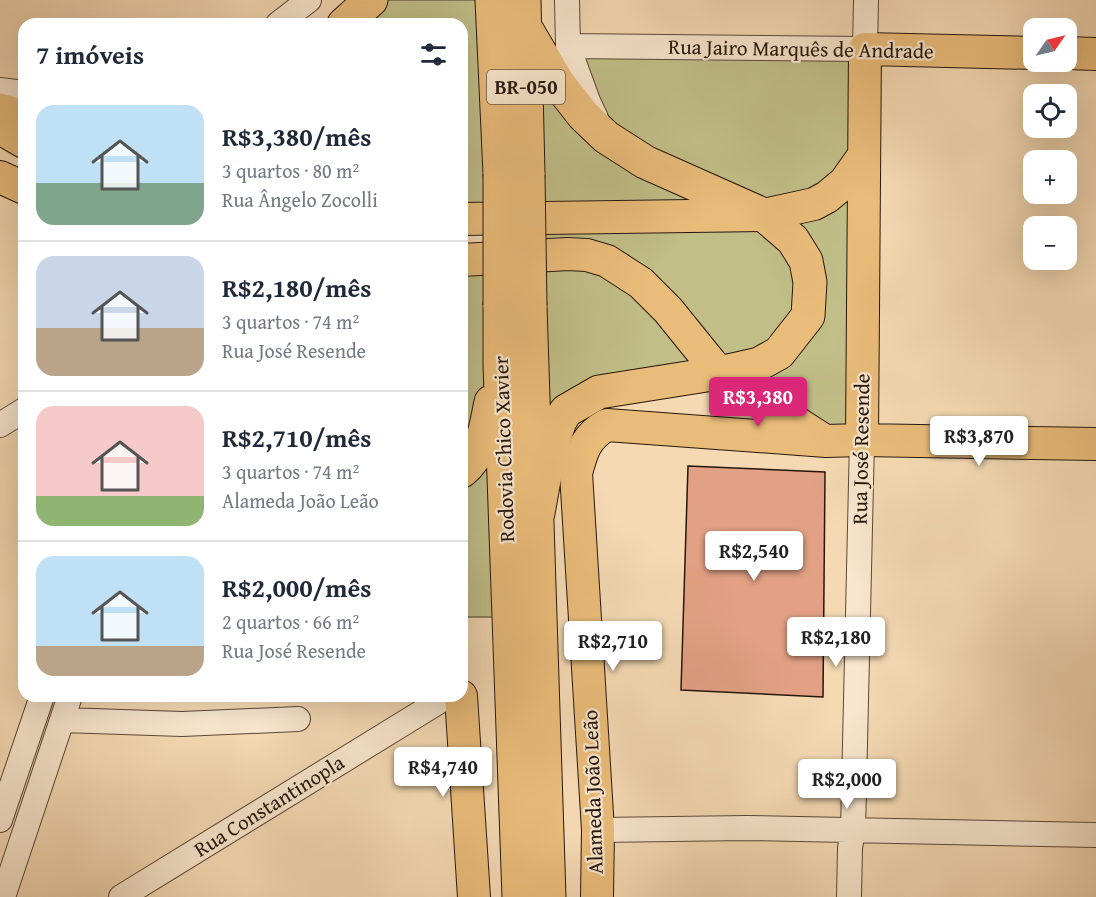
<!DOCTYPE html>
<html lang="pt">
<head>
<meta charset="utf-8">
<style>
	:root { --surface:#fff; --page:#f6f6f7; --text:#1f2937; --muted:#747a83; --line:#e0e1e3; --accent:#db2777 }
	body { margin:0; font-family:"Gentium Book Plus",serif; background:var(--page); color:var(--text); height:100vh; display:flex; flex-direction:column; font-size:22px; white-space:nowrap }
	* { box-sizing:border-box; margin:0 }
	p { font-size:20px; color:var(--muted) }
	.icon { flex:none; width:33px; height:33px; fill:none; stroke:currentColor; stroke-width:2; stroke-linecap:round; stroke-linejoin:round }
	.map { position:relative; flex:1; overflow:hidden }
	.drawer { position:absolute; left:18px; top:18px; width:450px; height:684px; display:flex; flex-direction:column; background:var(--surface); border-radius:18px; box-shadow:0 6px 24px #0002 }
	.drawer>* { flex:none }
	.needle { width:39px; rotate:56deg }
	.controls { position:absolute; left:1023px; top:18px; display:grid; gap:12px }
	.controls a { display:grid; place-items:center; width:54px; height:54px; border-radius:12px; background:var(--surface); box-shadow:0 6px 24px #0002; font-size:30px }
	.price { position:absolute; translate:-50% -51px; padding:0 14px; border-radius:6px; background:#fff; color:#222; font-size:20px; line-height:39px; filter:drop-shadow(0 2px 3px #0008) }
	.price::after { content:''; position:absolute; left:50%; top:36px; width:18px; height:14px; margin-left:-9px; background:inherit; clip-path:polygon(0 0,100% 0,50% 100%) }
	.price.selected { background:var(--accent); color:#fff }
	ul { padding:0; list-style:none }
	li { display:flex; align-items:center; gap:18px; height:150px; padding:0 18px }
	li+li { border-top:2px solid var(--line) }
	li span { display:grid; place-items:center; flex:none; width:168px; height:120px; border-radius:18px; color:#555 }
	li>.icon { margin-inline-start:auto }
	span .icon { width:72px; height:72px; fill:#fffc; stroke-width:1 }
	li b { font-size:26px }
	h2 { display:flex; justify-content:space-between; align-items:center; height:72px; padding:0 18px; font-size:26px }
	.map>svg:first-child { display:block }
	.green { fill:#c1be88; stroke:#746a4a; stroke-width:1.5 }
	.building { fill:#e2a184; stroke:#26170c; stroke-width:1.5 }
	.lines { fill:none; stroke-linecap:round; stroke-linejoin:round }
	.minor-casing { stroke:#5a4836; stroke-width:26 }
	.major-casing { stroke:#26170c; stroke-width:34 }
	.highway-casing { stroke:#26170c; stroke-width:35 }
	.minor { stroke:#f8e6ce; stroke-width:24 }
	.major { stroke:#eabc7a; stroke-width:32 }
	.highway { stroke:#eabc7a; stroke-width:33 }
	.highway-bridge-casing { stroke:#26170c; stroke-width:35; stroke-linecap:butt }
	.highway-bridge { stroke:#eabc7a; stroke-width:33 }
	.labels { text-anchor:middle; stroke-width:4.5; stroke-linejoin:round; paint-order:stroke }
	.shield { fill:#f8e6ce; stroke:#655546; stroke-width:1.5 }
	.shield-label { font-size:20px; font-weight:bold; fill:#26170c }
	.street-label { font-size:21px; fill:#26170c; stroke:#f8e6ce }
</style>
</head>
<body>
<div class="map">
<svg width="1096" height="897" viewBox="0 0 1096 897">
	<rect width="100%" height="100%" fill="#f4d9b3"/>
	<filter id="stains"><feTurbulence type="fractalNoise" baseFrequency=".00333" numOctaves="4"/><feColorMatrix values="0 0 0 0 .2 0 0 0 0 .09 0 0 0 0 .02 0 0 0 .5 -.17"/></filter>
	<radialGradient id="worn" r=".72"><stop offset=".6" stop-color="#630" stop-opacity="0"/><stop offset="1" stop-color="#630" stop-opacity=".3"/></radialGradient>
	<path class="green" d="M371,0H492L500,220H462V24H344Z
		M525,27L558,83L568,46L865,49L862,440L826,441L719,373L599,392L549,452L529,214Z
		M500,258L509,617H462V260Z"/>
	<path class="building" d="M688,466L825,472L823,697L681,690Z"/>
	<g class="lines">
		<defs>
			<path id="minor" d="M567,0L568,46L588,101L596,118
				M278,24L309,0
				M568,46L865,49L866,0
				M0,90L24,93
				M0,425L24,410
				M62,720L182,724L298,719
				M0,820L42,696
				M598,830L747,828L1096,835
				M3,897L70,696
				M121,897L448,696
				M849,897L850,848L853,831L862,440"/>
			<path id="major" d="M1066,53L1096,54
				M0,128L24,142
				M0,177L24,188
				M462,219L764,215L814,204L827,197L845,182L864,155
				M462,260L568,254L587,255L607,261L641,283L668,310L719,373L822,439
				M862,440L865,49L1034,53
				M461,696L474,897
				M597,897L598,830L576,473C582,451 586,436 607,425L826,441L862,440L1096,444"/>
			<path id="highway" d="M492,0L500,174
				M524,0L528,175
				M344,24L371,0
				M525,27L558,83L583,115L606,137L645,162L764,215L793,240L806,261L810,282L808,316L779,353L759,364L719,373L599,392L566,411L560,421L549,452L538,513
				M0,110L24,117
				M500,305V365L519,897
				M530,305L549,897
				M462,471C483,454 486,426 491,402"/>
		</defs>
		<use href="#minor" class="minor-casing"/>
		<use href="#major" class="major-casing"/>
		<use href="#highway" class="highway-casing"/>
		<use href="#minor" class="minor"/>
		<use href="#major" class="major"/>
		<use href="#highway" class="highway"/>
		<defs>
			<path id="highway-bridge" d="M500,174V305
				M528,175L530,305"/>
		</defs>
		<use href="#highway-bridge" class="highway-bridge-casing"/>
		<use href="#highway-bridge" class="highway-bridge"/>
	</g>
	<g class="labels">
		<rect class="shield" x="487" y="70" width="78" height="34" rx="4.5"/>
		<g class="shield-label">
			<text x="526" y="94">BR-050</text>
		</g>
		<g class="street-label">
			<text transform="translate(801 49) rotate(1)" y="7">Rua Jairo Marquês de Andrade</text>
			<text transform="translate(504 449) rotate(-92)" y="7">Rodovia Chico Xavier</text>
			<text transform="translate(861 449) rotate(-89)" y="7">Rua José Resende</text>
			<text transform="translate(593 792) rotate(-92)" y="7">Alameda João Leão</text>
			<text transform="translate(269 806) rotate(-32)" y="7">Rua Constantinopla</text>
		</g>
	</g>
	<rect width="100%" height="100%" filter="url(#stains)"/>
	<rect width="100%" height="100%" fill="url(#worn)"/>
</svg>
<div class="controls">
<a><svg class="needle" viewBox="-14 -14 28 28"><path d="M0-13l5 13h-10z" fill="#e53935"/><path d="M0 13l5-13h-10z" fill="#747a83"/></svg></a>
<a><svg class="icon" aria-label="locate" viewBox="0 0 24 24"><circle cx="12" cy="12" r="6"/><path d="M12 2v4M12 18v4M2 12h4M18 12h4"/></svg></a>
<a>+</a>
<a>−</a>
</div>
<b class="price selected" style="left:758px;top:428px">R$3,380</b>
<b class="price" style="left:979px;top:467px">R$3,870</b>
<b class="price" style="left:754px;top:582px">R$2,540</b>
<b class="price" style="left:836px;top:668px">R$2,180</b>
<b class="price" style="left:613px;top:672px">R$2,710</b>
<b class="price" style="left:443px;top:798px">R$4,740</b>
<b class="price" style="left:847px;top:810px">R$2,000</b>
<section class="drawer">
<h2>7 imóveis<svg class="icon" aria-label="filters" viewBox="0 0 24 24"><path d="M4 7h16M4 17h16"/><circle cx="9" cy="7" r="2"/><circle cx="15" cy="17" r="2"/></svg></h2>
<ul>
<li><span style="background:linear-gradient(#bfe0f5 65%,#7fa58c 0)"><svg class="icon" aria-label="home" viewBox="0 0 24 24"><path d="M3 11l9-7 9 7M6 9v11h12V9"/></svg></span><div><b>R$3,380/mês</b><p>3 quartos · 80 m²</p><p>Rua Ângelo Zocolli</p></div></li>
<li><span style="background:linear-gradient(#c9d6e8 60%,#b9a48a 0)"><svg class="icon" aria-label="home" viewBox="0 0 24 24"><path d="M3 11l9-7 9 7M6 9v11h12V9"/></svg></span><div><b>R$2,180/mês</b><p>3 quartos · 74 m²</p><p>Rua José Resende</p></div></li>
<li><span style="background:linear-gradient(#f6c9c9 75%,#8fb573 0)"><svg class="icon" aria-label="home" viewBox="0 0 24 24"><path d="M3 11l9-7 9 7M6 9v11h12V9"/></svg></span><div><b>R$2,710/mês</b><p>3 quartos · 74 m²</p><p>Alameda João Leão</p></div></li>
<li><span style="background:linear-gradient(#bfe0f5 75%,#b9a48a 0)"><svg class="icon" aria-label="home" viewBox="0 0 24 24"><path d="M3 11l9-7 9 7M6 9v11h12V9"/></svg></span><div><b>R$2,000/mês</b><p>2 quartos · 66 m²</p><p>Rua José Resende</p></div></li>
</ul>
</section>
</div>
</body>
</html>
